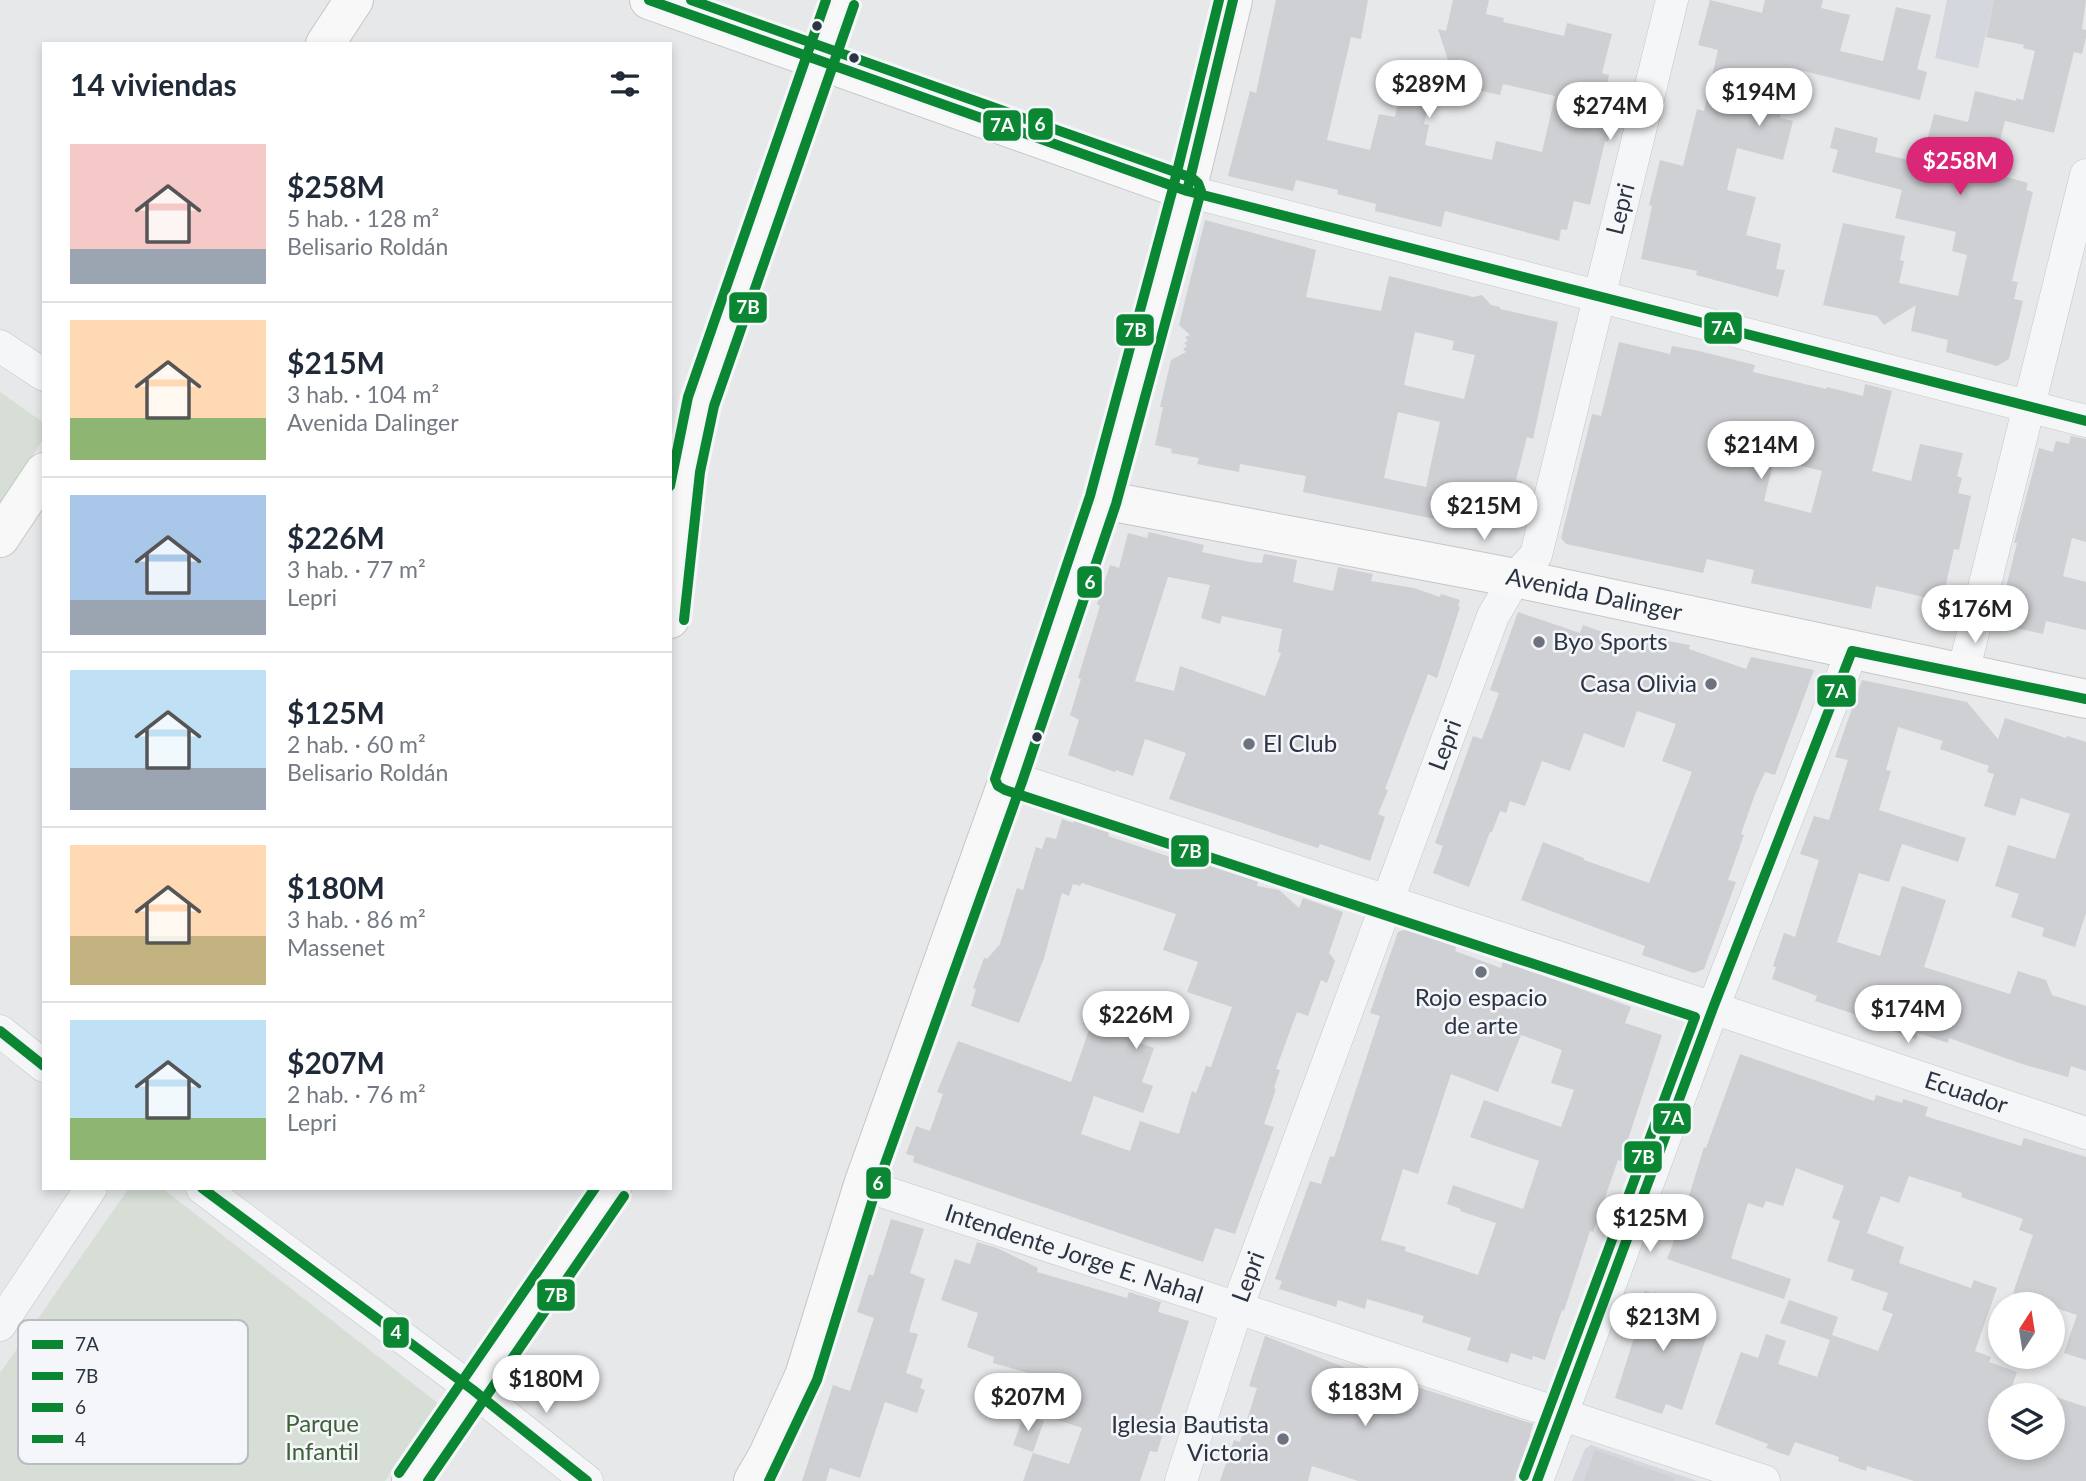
<!DOCTYPE html>
<html lang="es">
<head>
<meta charset="utf-8">
<style>
	:root { --surface:#fff; --page:#f2f2f3; --text:#1f2937; --muted:#747a83; --line:#e0e1e3; --accent:#db2777 }
	body { margin:0; font-family:Lato,sans-serif; background:var(--page); color:var(--text); height:100vh; display:flex; flex-direction:column; font-size:26px; white-space:nowrap }
	* { box-sizing:border-box; margin:0 }
	p { font-size:23px; color:var(--muted) }
	.icon { flex:none; width:38px; height:38px; fill:none; stroke:currentColor; stroke-width:2; stroke-linecap:round; stroke-linejoin:round }
	.map { position:relative; flex:1; overflow:hidden }
	.sheet { position:absolute; left:42px; top:42px; width:630px; height:1148px; display:flex; flex-direction:column; background:var(--surface); border-radius:0px; box-shadow:0 4px 10px #0003 }
	.sheet>* { flex:none }
	.needle { width:46px; rotate:12deg }
	.fabs { position:absolute; left:1988px; top:1292px; display:grid; gap:14px }
	.fabs a { display:grid; place-items:center; width:77px; height:77px; border-radius:50%; background:var(--surface); box-shadow:0 4px 10px #0003; font-size:35px }
	.price { position:absolute; translate:-50% -60px; padding:0 16px; border-radius:24px; background:#fff; color:#222; font-size:23px; line-height:46px; filter:drop-shadow(0 2px 4px #0008) }
	.price::after { content:''; position:absolute; left:50%; top:42px; width:21px; height:16px; margin-left:-10px; background:inherit; clip-path:polygon(0 0,100% 0,50% 100%) }
	.price.selected { background:var(--accent); color:#fff }
	ul { padding:0; list-style:none }
	li { display:flex; align-items:center; gap:21px; height:175px; padding:0 28px }
	li+li { border-top:2px solid var(--line) }
	li span { display:grid; place-items:center; flex:none; width:196px; height:140px; border-radius:0px; color:#555 }
	li>.icon { margin-inline-start:auto }
	span .icon { width:84px; height:84px; fill:#fffc; stroke-width:1 }
	li b { font-size:30px }
	h2 { display:flex; justify-content:space-between; align-items:center; height:84px; padding:0 28px; font-size:30px }
	.map>svg:first-child { display:block }
	.built { fill:#d4d7dd }
	.green { fill:#d6ded6 }
	.building { fill:#ced0d3; fill-rule:evenodd }
	.lines { fill:none; stroke-linecap:round; stroke-linejoin:round }
	.street-casing { stroke:#c4c6c8; stroke-width:33 }
	.secondary-casing { stroke:#c4c6c8; stroke-width:40 }
	.street { stroke:#f5f6f7; stroke-width:32 }
	.secondary { stroke:#f8f8f8; stroke-width:38 }
	.bus-1-casing { stroke:#f4f6f9; stroke-width:16 }
	.bus-2-casing { stroke:#f4f6f9; stroke-width:16 }
	.bus-3-casing { stroke:#f4f6f9; stroke-width:16 }
	.bus-4-casing { stroke:#f4f6f9; stroke-width:16 }
	.bus-1 { stroke:#0b8733; stroke-width:10 }
	.bus-2 { stroke:#0b8733; stroke-width:10 }
	.bus-3 { stroke:#0b8733; stroke-width:10 }
	.bus-4 { stroke:#0b8733; stroke-width:10 }
	.bus-dot { fill:#2b3445; stroke:#f4f6f9; stroke-width:2.5 }
	.poi-dot { fill:#6c737f; stroke:#f4f6f9; stroke-width:2.5 }
	.labels { text-anchor:middle; stroke-width:5; stroke-linejoin:round; paint-order:stroke }
	.street-label { font-size:24px; fill:#2b3445; stroke:#f4f6f9 }
	.poi-label { font-size:24px; fill:#2b3445; stroke:#f4f6f9; text-anchor:start }
	.park-label { font-size:24px; fill:#3f6138; stroke:#f4f6f9 }
	.key { fill:#f4f6f9; stroke:#b8bcc3; stroke-width:2 }
	.key-label { font-size:19px; fill:#2b3445 }
	.line-badge { stroke:#f4f6f9; stroke-width:2.5 }
	.badge-label { font-size:19px; text-anchor:middle; font-weight:bold; fill:#fff }
</style>
</head>
<body>
<div class="map">
<svg width="2086" height="1481" viewBox="0 0 2086 1481">
	<rect width="100%" height="100%" fill="#e6e8ea"/>
	<path class="built" d="M1947,0H1994L1978,68L1935,58Z
		M1591,1445L1697,1481H1572L1585,1449Z"/>
	<path class="green" d="M0,392L44,423V438L0,505Z
		M129,1188H162L439,1404L385,1481H0V1373Z"/>
	<path class="building" d="M1276,0H1368L1361,39L1351,37L1327,140L1370,150L1379,114L1395,117L1404,73L1434,80L1424,124L1429,125L1425,145L1492,160L1496,141L1542,152L1555,96L1503,84L1500,95L1456,85L1438,29L1446,31L1453,0H1489L1486,14L1504,18L1503,22L1564,36L1567,23L1612,34L1602,73L1609,75L1600,118L1613,121L1608,142L1605,141L1590,205L1574,201L1567,230L1561,229L1559,241L1445,211L1441,227L1375,211L1376,204L1337,194L1338,190L1296,180L1293,191L1228,176L1250,91L1256,93Z
		M1710,0L1762,13L1765,0H1823L1821,8L1850,15L1840,51L1883,61L1896,7L1931,15L1917,69L1927,72L1920,100L1792,68L1780,118L1793,121L1783,160L1737,148L1727,190L1756,197L1746,235L1781,244L1776,269L1785,270L1778,297L1696,275L1697,271L1641,259L1652,206L1649,205L1660,160L1683,166L1697,109L1704,111L1718,50L1698,45Z
		M1994,0H2086L2082,29L2086,30V37L2082,54L2074,52L2054,133L2005,121L1992,173L2028,183L2026,190L2033,192L2012,281L2018,282L2014,299L2023,301L2009,359L1997,366L1946,352L1948,340L1911,331L1916,305L1884,325L1877,316L1823,305L1843,223L1905,236L1900,260L1904,261L1899,283L1958,296L1967,255L1952,251L1956,232L1895,218L1902,190L1832,172L1838,150L1830,148L1835,127L1878,138L1875,152L1916,162L1917,159L1922,160L1934,114L1968,122L1975,91L2016,101V98L2023,100L2035,51L2023,48L2024,45L1986,37Z
		M1205,220L1316,250L1306,297L1381,311L1389,276L1473,297L1482,295L1491,305L1500,307V309L1558,322L1533,439L1527,437L1516,480L1523,482L1513,523L1502,521L1501,527L1470,521L1469,526L1303,492L1306,476L1240,464L1239,472L1197,464L1199,458L1171,453L1172,449L1155,445L1163,407H1160L1171,360L1186,352L1183,349L1187,346L1184,343L1188,341L1185,337L1190,335L1179,325ZM1415,332L1454,341L1452,350L1475,355L1464,399L1404,385ZM1398,412L1440,422L1426,487L1384,478Z
		M1619,342L1670,354L1672,346L1699,351L1755,365L1753,372L1826,389L1827,387L1863,396L1865,384L1892,391L1872,471L1911,481L1920,444L1963,453L1957,476L1962,478L1958,493L1971,496L1959,550L1954,549L1942,601L1876,586L1871,609L1751,583L1754,570L1707,559L1703,573L1566,544L1561,538L1592,414L1601,416ZM1774,459L1822,471L1811,513L1764,501Z
		M2071,436L2086,439V542L2072,538L2063,576L2086,582V630L2046,621L2043,634L1997,624L2017,543H2014L2039,448L2053,452L2056,441L2069,444Z
		M1149,532L1204,545L1202,552L1250,562L1262,563L1264,554L1297,560L1293,582L1333,591L1338,567L1373,574L1371,581L1414,588L1440,597L1441,594L1460,600L1458,606L1460,607L1437,678L1428,674L1385,789L1388,790L1378,814L1385,817L1370,861L1320,844L1318,848L1169,799L1186,753L1145,739L1133,776L1116,770L1115,772L1068,755L1079,720L1070,715L1081,679L1078,678L1100,606L1097,604L1110,565L1119,568L1128,533L1147,538ZM1168,577L1210,585L1201,618L1220,624L1222,616L1282,629L1278,652L1281,653L1265,696L1180,666L1174,691L1135,681Z
		M1518,612L1580,633L1583,625L1646,648L1647,643L1660,648L1662,640L1690,645L1689,649L1746,669L1751,657L1814,670L1775,775L1765,772L1755,794L1741,834L1744,835L1728,880L1736,882L1704,969L1694,973L1642,955L1645,946L1521,900L1543,842L1584,858V860L1649,883L1692,772L1662,761L1676,724L1637,711L1624,748L1584,733L1570,771L1542,761L1525,806L1510,801L1506,813L1500,811L1492,832H1490L1469,887L1433,873L1443,846L1435,843L1473,736L1482,739L1499,693L1490,690Z
		M1862,680L1967,702L1998,739L2005,718L2066,738L2067,736L2086,742V913L2075,947L2042,936L2044,928L2011,917L2019,894L1995,886L2008,845L2055,859L2070,814L2021,798L2015,816L1984,806L1994,774L1987,772L1989,766L1940,749L1943,741L1898,727L1886,770L1891,771L1879,810L1966,838L1958,862L1902,844L1889,882L1859,873L1837,942L1880,956L1902,886L1946,900L1924,967L2010,994L2018,971L2046,980L2052,995L2086,1006V1071L2071,1066L2068,1077L2022,1064L1949,1038L1948,1043L1918,1033L1916,1039L1859,1020L1860,1016L1815,1001L1817,996L1772,979L1776,967L1773,966L1784,933L1795,937L1819,860L1800,854L1814,816L1829,820L1848,760L1835,757Z
		M1075,818L1110,830L1108,836L1185,862L1188,855L1259,878L1257,886L1279,890L1299,908L1303,898L1343,912L1329,953L1335,961L1327,983L1321,980L1308,1016L1297,1012L1276,1069L1280,1070L1274,1088L1276,1089L1264,1124L1274,1127L1235,1234L1215,1228L1203,1262L913,1162L914,1156L906,1154L916,1126L930,1131L943,1094L937,1092L958,1041L1071,1082L1090,1027L1083,1024L1090,1004L1108,1010L1113,993L1143,1004L1130,1040L1154,1048L1142,1082L1153,1086L1143,1113L1094,1096L1081,1134L1130,1151L1140,1121L1179,1134L1192,1091L1196,1093L1206,1066L1211,1067L1232,1007L1187,992L1198,962L1163,950L1176,914L1082,883L1080,886L1073,884L1069,896L1062,893L1044,958L1019,1023L971,1006L976,989L973,988L984,958L987,959L1000,944L1017,888L1023,890L1036,847L1042,849L1046,837L1056,839L1062,819L1073,823Z
		M1409,928L1457,944L1455,951L1501,968L1503,961L1631,1007L1625,1023L1662,1035L1621,1161L1618,1160L1593,1232L1590,1231L1564,1311L1562,1310L1545,1360L1533,1356L1532,1360L1511,1353L1508,1363L1467,1350L1471,1338L1422,1322L1424,1316L1367,1299L1365,1309L1338,1300L1336,1307L1279,1289L1282,1281L1275,1279L1310,1181L1321,1184L1330,1156L1334,1157L1380,1016L1370,1013L1398,932ZM1521,1035L1562,1050L1551,1083L1574,1090L1561,1127L1484,1100L1470,1137L1539,1161L1523,1209L1453,1185L1447,1204L1461,1209L1460,1211L1496,1223L1478,1275L1405,1251L1406,1247L1381,1240L1403,1169L1418,1174L1451,1074L1498,1092Z
		M1740,1054L1874,1101L1876,1095L1902,1103L1903,1099L1928,1107L1925,1116L2021,1146L2024,1138L2086,1157V1360L2064,1353L2077,1315L2053,1307V1304H2043L2013,1293L2033,1235L2019,1230L2023,1219L1961,1197L1962,1193L1909,1176L1899,1203L1881,1196L1867,1233L1904,1247L1899,1263L1971,1288L1974,1280L1997,1288L1975,1351L1991,1357L1989,1362L2017,1372L2009,1395H2000V1447H2053V1396L2086,1407V1481H1914L1867,1466L1866,1471L1838,1461L1839,1457L1795,1442L1789,1456L1766,1448L1768,1444L1715,1424L1741,1352L1758,1358L1766,1334L1786,1341L1778,1364L1817,1377L1830,1340L1780,1323L1789,1300L1838,1317L1832,1335L1878,1351L1893,1314L1882,1310L1888,1293L1851,1280L1854,1270L1827,1261L1840,1221L1832,1218L1844,1186L1796,1168L1783,1206L1766,1201L1763,1208L1748,1203L1731,1258L1791,1279L1784,1299L1667,1259L1681,1222L1704,1147L1706,1148Z
		M891,1219L924,1229L910,1273L925,1279L909,1332L918,1334L906,1373L923,1379L920,1388L925,1390L917,1413L885,1402L860,1478L830,1468L826,1481H802L833,1385L850,1391L874,1318L857,1312L869,1274L873,1276Z
		M977,1242L997,1248L1038,1268L1037,1272L1127,1298L1129,1292L1161,1302L1158,1312L1189,1321L1158,1419L1167,1422L1157,1452L1150,1451L1140,1481H1023L1033,1453L1069,1464L1082,1428L1043,1415L1053,1380L993,1363L994,1357L967,1347L978,1313L941,1300L955,1259L970,1264Z
		M1645,1291L1654,1294L1655,1292L1714,1314L1682,1410L1666,1404L1662,1414L1615,1398L1634,1338L1629,1336Z
		M1265,1336L1356,1372L1385,1381L1386,1377L1533,1424L1530,1435H1532L1514,1481H1358L1312,1466L1308,1481H1220L1234,1440L1240,1442L1257,1388L1249,1386Z
		M1024,1414L1044,1421L1033,1452L1013,1445Z
		M1595,1450L1675,1478L1674,1481H1584Z"/>
	<g class="lines">
		<defs>
			<g id="street">
				<path d="M1187,191L2086,421"/>
				<path d="M0,346L44,375"/>
				<path d="M1963,673L2086,175"/>
				<path id="s1" d="M1009,777L1713,1008L2086,1133"/>
				<path d="M0,1031L44,1066"/>
				<path id="s2" d="M863,1185L1764,1481"/>
				<path d="M202,1188L473,1390L587,1481"/>
				<path d="M0,1325L91,1188"/>
				<path id="s3" d="M1181,1481L1237,1308L1493,616L1515,578L1536,555L1672,0"/>
				<path d="M1537,1481L1713,1008L1852,651"/>
			</g>
			<g id="secondary">
				<path d="M649,0L1187,191"/>
				<path d="M325,44L354,0"/>
				<path id="s4" d="M1103,500L1515,578L2086,699"/>
				<path d="M0,538L44,472"/>
				<path d="M670,619L686,470L701,402L841,0"/>
				<path d="M411,1481L612,1188"/>
				<path d="M753,1481L768,1455L804,1376L863,1185L1009,777L1103,500L1187,191L1233,0"/>
			</g>
		</defs>
		<use href="#street" class="street-casing"/>
		<use href="#secondary" class="secondary-casing"/>
		<use href="#street" class="street"/>
		<use href="#secondary" class="secondary"/>
		<defs>
			<path id="bus-1" d="M649,0L1187,191L2086,421
				M1187,191L1233,0
				M1537,1481L1713,1008L1852,651L2086,699"/>
			<path id="bus-2" d="M1219,0L1173,188L1090,496L995,779L998,786L1005,790L1695,1017L1524,1476
				M684,620L700,472L714,406L854,5
				M428,1481L624,1196"/>
			<path id="bus-3" d="M691,0L1192,178L1198,183L1201,191L1116,504L1022,782L876,1189L817,1380L769,1481
				M670,486L688,397L826,0
				M399,1473L595,1188"/>
			<path id="bus-4" d="M0,1031L44,1066
				M202,1188L473,1390L587,1481"/>
		</defs>
		<use href="#bus-1" class="bus-1-casing"/>
		<use href="#bus-2" class="bus-2-casing"/>
		<use href="#bus-3" class="bus-3-casing"/>
		<use href="#bus-4" class="bus-4-casing"/>
		<use href="#bus-1" class="bus-1"/>
		<use href="#bus-2" class="bus-2"/>
		<use href="#bus-3" class="bus-3"/>
		<use href="#bus-4" class="bus-4"/>
	</g>
	<g class="bus-dot">
		<circle cx="817" cy="26" r="6"/>
		<circle cx="854" cy="58" r="6"/>
		<circle cx="1037" cy="737" r="6"/>
	</g>
	<g class="poi-dot">
		<circle cx="1539" cy="642" r="7"/>
		<circle cx="1711" cy="684" r="7"/>
		<circle cx="1249" cy="744" r="7"/>
		<circle cx="1481" cy="972" r="7"/>
		<circle cx="1283" cy="1439" r="7"/>
	</g>
	<g class="labels">
		<g class="street-label">
			<text dy="8" stroke="none"><textPath href="#s3" startOffset="1351">Lepri</textPath></text>
			<text dy="8" stroke="none"><textPath href="#s4" startOffset="500">Avenida Dalinger</textPath></text>
			<text dy="8" stroke="none"><textPath href="#s3" startOffset="782">Lepri</textPath></text>
			<text dy="8" stroke="none"><textPath href="#s1" startOffset="1008">Ecuador</textPath></text>
			<text dy="8" stroke="none"><textPath href="#s2" startOffset="222">Intendente Jorge E. Nahal</textPath></text>
			<text dy="8" stroke="none"><textPath href="#s3" startOffset="215">Lepri</textPath></text>
		</g>
		<g class="poi-label">
			<text x="1553" y="650">Byo Sports</text>
			<text x="1697" y="692" text-anchor="end">Casa Olivia</text>
			<text x="1263" y="752">El Club</text>
			<text x="1481" y="1006" text-anchor="middle">Rojo espacio<tspan x="1481" dy="28">de arte</tspan></text>
			<text x="1269" y="1433" text-anchor="end">Iglesia Bautista<tspan x="1269" dy="28">Victoria</tspan></text>
		</g>
		<g class="park-label">
			<text x="322" y="1432">Parque<tspan x="322" dy="28">Infantil</tspan></text>
		</g>
	</g>
	<rect x="18" y="1320" width="230" height="144" rx="10" class="key"/>
	<rect x="32" y="1340" width="31" height="9" fill="#0b8733"/>
	<rect x="32" y="1372" width="31" height="8" fill="#0b8733"/>
	<rect x="32" y="1403" width="31" height="9" fill="#0b8733"/>
	<rect x="32" y="1435" width="31" height="8" fill="#0b8733"/>
	<g class="key-label">
		<text x="75" y="1351">7A</text>
		<text x="75" y="1383">7B</text>
		<text x="75" y="1414">6</text>
		<text x="75" y="1446">4</text>
	</g>
	<g class="line-badge">
		<rect x="1027" y="107" width="27" height="34" rx="7" fill="#0b8733"/>
		<rect x="982" y="109" width="40" height="33" rx="7" fill="#0b8733"/>
		<rect x="728" y="291" width="40" height="33" rx="7" fill="#0b8733"/>
		<rect x="1703" y="311" width="40" height="34" rx="7" fill="#0b8733"/>
		<rect x="1115" y="313" width="40" height="34" rx="7" fill="#0b8733"/>
		<rect x="1076" y="565" width="27" height="34" rx="7" fill="#0b8733"/>
		<rect x="1816" y="674" width="41" height="34" rx="7" fill="#0b8733"/>
		<rect x="1170" y="834" width="40" height="34" rx="7" fill="#0b8733"/>
		<rect x="1652" y="1102" width="40" height="33" rx="7" fill="#0b8733"/>
		<rect x="1623" y="1140" width="40" height="34" rx="7" fill="#0b8733"/>
		<rect x="865" y="1166" width="27" height="34" rx="7" fill="#0b8733"/>
		<rect x="536" y="1278" width="40" height="34" rx="7" fill="#0b8733"/>
		<rect x="382" y="1316" width="28" height="33" rx="7" fill="#0b8733"/>
	</g>
	<g class="badge-label">
		<text x="1040" y="131">6</text>
		<text x="1002" y="132">7A</text>
		<text x="748" y="314">7B</text>
		<text x="1723" y="335">7A</text>
		<text x="1135" y="337">7B</text>
		<text x="1090" y="589">6</text>
		<text x="1836" y="698">7A</text>
		<text x="1190" y="858">7B</text>
		<text x="1672" y="1125">7A</text>
		<text x="1643" y="1164">7B</text>
		<text x="878" y="1190">6</text>
		<text x="556" y="1302">7B</text>
		<text x="396" y="1339">4</text>
	</g>
</svg>
<div class="fabs">
<a><svg class="needle" viewBox="-14 -14 28 28"><path d="M0-13l5 13h-10z" fill="#e53935"/><path d="M0 13l5-13h-10z" fill="#747a83"/></svg></a>
<a><svg class="icon" aria-label="layers" viewBox="0 0 24 24"><path d="M12 4l9 5-9 5-9-5zM3 14l9 5 9-5"/></svg></a>
</div>
<b class="price" style="left:1429px;top:120px">$289M</b>
<b class="price" style="left:1759px;top:128px">$194M</b>
<b class="price" style="left:1610px;top:142px">$274M</b>
<b class="price selected" style="left:1960px;top:197px">$258M</b>
<b class="price" style="left:1761px;top:481px">$214M</b>
<b class="price" style="left:1484px;top:542px">$215M</b>
<b class="price" style="left:1975px;top:645px">$176M</b>
<b class="price" style="left:1908px;top:1045px">$174M</b>
<b class="price" style="left:1136px;top:1051px">$226M</b>
<b class="price" style="left:1650px;top:1254px">$125M</b>
<b class="price" style="left:1663px;top:1353px">$213M</b>
<b class="price" style="left:546px;top:1415px">$180M</b>
<b class="price" style="left:1365px;top:1428px">$183M</b>
<b class="price" style="left:1028px;top:1433px">$207M</b>
<section class="sheet">
<h2>14 viviendas<svg class="icon" aria-label="filters" viewBox="0 0 24 24"><path d="M4 7h16M4 17h16"/><circle cx="9" cy="7" r="2"/><circle cx="15" cy="17" r="2"/></svg></h2>
<ul>
<li><span style="background:linear-gradient(#f6c9c9 75%,#9aa5b1 0)"><svg class="icon" aria-label="home" viewBox="0 0 24 24"><path d="M3 11l9-7 9 7M6 9v11h12V9"/></svg></span><div><b>$258M</b><p>5 hab. · 128 m²</p><p>Belisario Roldán</p></div></li>
<li><span style="background:linear-gradient(#ffd9b3 70%,#8fb573 0)"><svg class="icon" aria-label="home" viewBox="0 0 24 24"><path d="M3 11l9-7 9 7M6 9v11h12V9"/></svg></span><div><b>$215M</b><p>3 hab. · 104 m²</p><p>Avenida Dalinger</p></div></li>
<li><span style="background:linear-gradient(#a9c7e8 75%,#9aa5b1 0)"><svg class="icon" aria-label="home" viewBox="0 0 24 24"><path d="M3 11l9-7 9 7M6 9v11h12V9"/></svg></span><div><b>$226M</b><p>3 hab. · 77 m²</p><p>Lepri</p></div></li>
<li><span style="background:linear-gradient(#bfe0f5 70%,#9aa5b1 0)"><svg class="icon" aria-label="home" viewBox="0 0 24 24"><path d="M3 11l9-7 9 7M6 9v11h12V9"/></svg></span><div><b>$125M</b><p>2 hab. · 60 m²</p><p>Belisario Roldán</p></div></li>
<li><span style="background:linear-gradient(#ffd9b3 65%,#c2b280 0)"><svg class="icon" aria-label="home" viewBox="0 0 24 24"><path d="M3 11l9-7 9 7M6 9v11h12V9"/></svg></span><div><b>$180M</b><p>3 hab. · 86 m²</p><p>Massenet</p></div></li>
<li><span style="background:linear-gradient(#bfe0f5 70%,#8fb573 0)"><svg class="icon" aria-label="home" viewBox="0 0 24 24"><path d="M3 11l9-7 9 7M6 9v11h12V9"/></svg></span><div><b>$207M</b><p>2 hab. · 76 m²</p><p>Lepri</p></div></li>
</ul>
</section>
</div>
</body>
</html>
